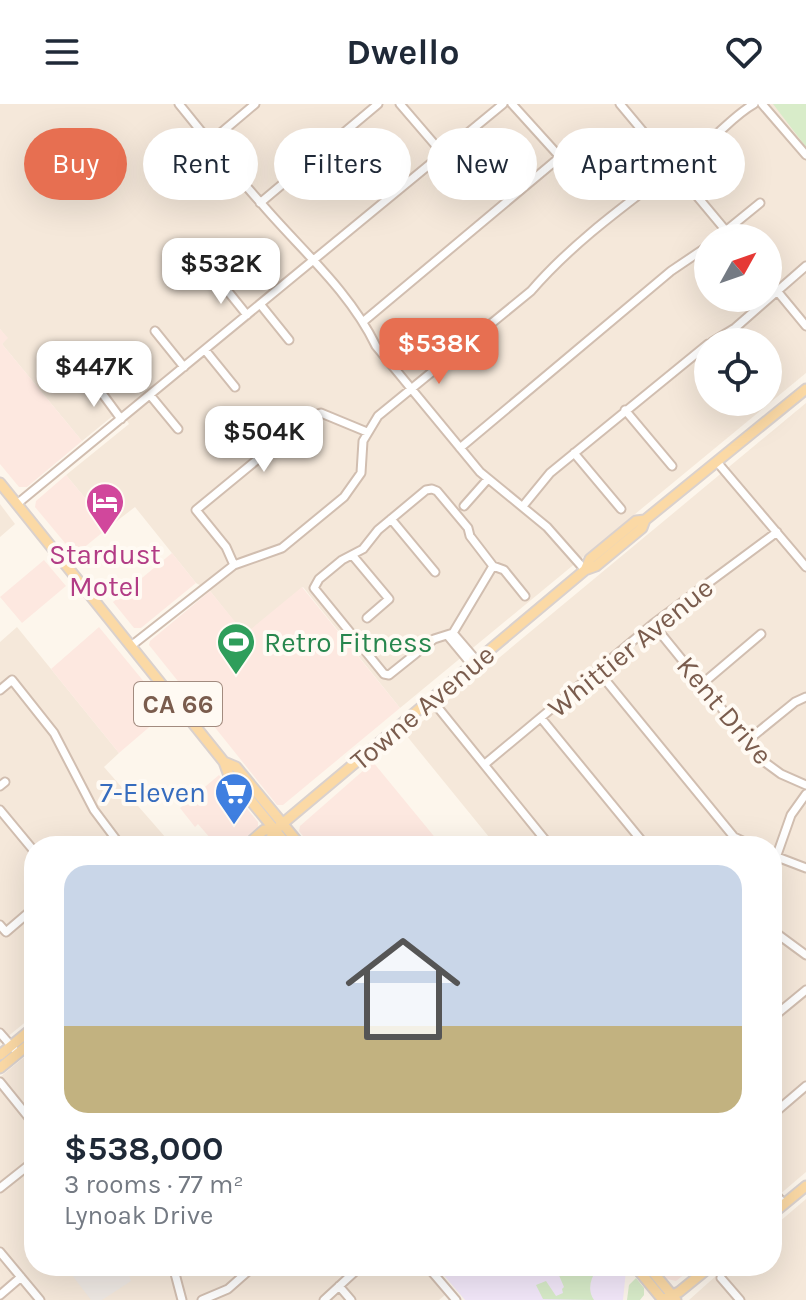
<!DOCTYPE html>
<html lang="en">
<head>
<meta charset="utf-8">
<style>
	:root { --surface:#fff; --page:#f6f6f7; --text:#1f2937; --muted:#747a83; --line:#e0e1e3; --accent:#e76f51 }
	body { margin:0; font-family:Karla,sans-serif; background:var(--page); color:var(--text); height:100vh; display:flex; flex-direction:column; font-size:30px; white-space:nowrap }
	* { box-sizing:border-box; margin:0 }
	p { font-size:26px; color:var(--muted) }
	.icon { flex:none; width:44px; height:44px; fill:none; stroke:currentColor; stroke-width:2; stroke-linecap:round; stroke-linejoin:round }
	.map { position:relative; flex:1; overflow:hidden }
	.panel { position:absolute; left:24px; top:732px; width:758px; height:440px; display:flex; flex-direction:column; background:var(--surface); border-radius:32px; box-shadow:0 8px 32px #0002 }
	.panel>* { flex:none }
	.guide { position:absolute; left:24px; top:24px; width:758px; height:72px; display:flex; gap:16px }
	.needle { width:52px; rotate:50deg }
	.controls { position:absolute; left:694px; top:120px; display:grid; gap:16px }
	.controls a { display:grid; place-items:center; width:88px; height:88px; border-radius:50%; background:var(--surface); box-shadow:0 8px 32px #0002; font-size:40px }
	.price { position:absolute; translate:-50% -68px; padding:0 18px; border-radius:16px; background:#fff; color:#222; font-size:26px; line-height:52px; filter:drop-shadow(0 2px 4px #0008) }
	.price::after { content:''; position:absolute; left:50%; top:48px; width:24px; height:18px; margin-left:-12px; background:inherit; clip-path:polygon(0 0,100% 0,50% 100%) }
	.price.selected { background:var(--accent); color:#fff }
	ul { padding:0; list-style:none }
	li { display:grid; align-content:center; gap:16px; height:424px; padding:0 40px }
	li+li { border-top:2px solid var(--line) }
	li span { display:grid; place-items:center; height:248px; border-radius:24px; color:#555 }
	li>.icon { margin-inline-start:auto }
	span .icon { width:144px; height:144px; fill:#fffc; stroke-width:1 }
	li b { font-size:34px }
	.pill { padding:0 28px; border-radius:36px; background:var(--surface); box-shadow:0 8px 32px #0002; font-size:28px; line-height:72px }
	.pill.selected { background:var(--accent); color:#fff }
	header { display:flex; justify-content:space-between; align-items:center; height:104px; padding:0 40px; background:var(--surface); font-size:36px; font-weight:700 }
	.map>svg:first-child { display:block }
	.residential { fill:#f5e8da; fill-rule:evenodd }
	.commercial { fill:#fde8e0 }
	.industrial { fill:#efe9e4 }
	.education { fill:#f3e8fa }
	.green { fill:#d8ecc9 }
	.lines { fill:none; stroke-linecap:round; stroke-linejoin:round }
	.minor-casing { stroke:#d1beb0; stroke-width:11 }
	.major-casing { stroke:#dad1cd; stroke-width:13 }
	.minor { stroke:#fff; stroke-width:7 }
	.major { stroke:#fbd9a5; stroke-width:9 }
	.labels { text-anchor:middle; stroke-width:8; stroke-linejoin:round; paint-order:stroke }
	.shield { fill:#fffaf3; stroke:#a28b7f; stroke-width:2 }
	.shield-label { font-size:26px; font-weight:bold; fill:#7a5c4d }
	.hotel-label { font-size:28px; fill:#b23c85; stroke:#fffaf3 }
	.leisure-label { font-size:28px; fill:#27864d; stroke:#fffaf3; text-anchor:start }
	.street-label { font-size:28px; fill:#7a5c4d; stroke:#fffaf3 }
	.shop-label { font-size:28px; fill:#366cbe; stroke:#fffaf3; text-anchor:end }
</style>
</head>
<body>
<header><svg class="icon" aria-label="menu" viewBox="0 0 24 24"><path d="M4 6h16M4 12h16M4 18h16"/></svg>Dwello<svg class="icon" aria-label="heart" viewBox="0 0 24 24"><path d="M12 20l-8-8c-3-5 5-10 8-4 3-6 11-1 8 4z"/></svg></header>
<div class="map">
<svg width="806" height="1196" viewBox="0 0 806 1196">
	<rect width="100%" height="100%" fill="#fdf6ec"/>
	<path class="residential" d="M0,0H806V269L400,604L303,483L245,531L210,487L196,479L135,403L109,423L66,371L129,320L120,306L82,337L2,240L7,234L0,225ZM708,134H768V194H708ZM708,238H768V298H708Z
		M806,299V1068L772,1097V742H479L489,733L406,631Z
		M0,400L15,420L0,433Z
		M17,523L119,649L104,663L173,742H34V911L0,939V538Z
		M34,945V1162H420L445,1191L439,1196H0V973Z
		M806,1095V1196H689L727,1162H772V1124Z"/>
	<path class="commercial" d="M0,225L8,234L2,240L82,337L27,383H19L0,360Z
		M66,371L109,423L75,451L35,403L36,397Z
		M172,449L196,479L141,524H134L113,498Z
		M44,456L66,482L22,519L0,493Z
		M302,483L400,604L283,701H277L149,541L150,537L210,487L245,530Z
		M99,523L168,607L119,649L51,565Z
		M373,658L442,742H311L299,727L300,722Z
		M219,671L258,718V723L235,742H217L198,720L195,723L180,704Z
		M657,1162H695L676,1177L667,1175Z"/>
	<path class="industrial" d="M65,1162H126L131,1177L102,1196H91Z"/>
	<path class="education" d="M436,1162H623L626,1166L623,1196H465Z"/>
	<path class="green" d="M773,0H806V43Z
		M572,1162H598C592,1173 586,1184 594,1196L543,1195L536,1181L546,1177L556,1192L563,1189L562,1185L564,1183L558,1169Z
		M636,1174L644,1184V1191L640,1196H627L629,1181Z"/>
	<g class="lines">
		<defs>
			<path id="minor" d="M179,0C206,33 232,67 261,99C300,145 349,186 376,242L480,368L547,423L585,466
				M400,0L443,50
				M620,0L732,134
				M762,0L806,51
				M210,38L255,0
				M260,99L378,0
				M717,134L760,99
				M218,175L247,211
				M768,176L806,222
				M260,200L289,236
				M364,217L560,53L512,0
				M155,227L184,263
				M712,238L735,224L806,162
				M205,246L235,283
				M93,277L121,315
				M150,291L178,325
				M625,306L672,362
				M460,344L671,167L708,142
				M574,349L621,405
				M717,358L806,463
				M432,385L437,387L468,424L470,432L493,462L453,529L434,535L389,571L384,570L314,484L319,475L342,456L363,445L378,426L426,386Z
				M17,400L503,0
				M464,402L487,376
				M523,402L550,369L708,240
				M391,415L435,468
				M353,452L389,495L367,514
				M234,461L226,443L196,406L309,313L321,309L367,328
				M493,462L504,466L525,492
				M653,520L766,659L781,670L806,681
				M453,529L477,557
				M448,532L472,561
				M131,542L234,461L282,444L344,393L361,369L363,337L378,312L531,187C581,129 646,87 706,39C722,27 736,10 754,0
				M598,567L734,733L753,742
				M702,580L761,530
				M0,586L12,576L54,629L94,706L121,742
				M431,595L550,742
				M541,614L646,742
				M747,637L795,598L806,593
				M485,660L653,520L777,428
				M0,682L5,678
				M0,706L34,747
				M772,751L806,764
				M772,765L791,711L806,690
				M0,821L6,828L34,804
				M772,826L806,851
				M772,914L806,886
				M0,929L14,945
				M0,978L34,1020
				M772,1011L806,982
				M0,1084L34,1057
				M772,1086L784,1100
				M0,1148L40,1196
				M173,1162L182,1196
				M427,1162L456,1196
				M721,1174L740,1196
				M339,1182L351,1196
				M0,1191L21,1173
				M202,1196L228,1185L254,1162
				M324,1196L361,1162"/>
			<path id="major" d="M0,379L224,658L228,669L288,742
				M585,466L590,455L636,417L645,416L806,285
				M224,658L236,663L301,742
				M246,742L264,726H275
				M262,742L271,734L275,726L585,466L596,462L642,424L645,416
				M0,951L34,923
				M0,964L34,936
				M772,1110L806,1082
				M635,1162L663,1196
				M648,1162L676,1196
				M662,1196L679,1188L711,1162"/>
		</defs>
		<use href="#minor" class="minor-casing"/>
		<use href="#major" class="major-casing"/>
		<use href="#minor" class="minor"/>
		<use href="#major" class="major"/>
	</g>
	<defs>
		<symbol id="hotel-pin" viewBox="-11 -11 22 30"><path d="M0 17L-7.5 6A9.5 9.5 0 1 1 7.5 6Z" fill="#d1479c" stroke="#fffaf3"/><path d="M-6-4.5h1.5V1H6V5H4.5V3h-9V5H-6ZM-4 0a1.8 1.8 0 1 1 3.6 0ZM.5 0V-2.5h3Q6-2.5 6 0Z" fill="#fff"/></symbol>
		<symbol id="stadium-pin" viewBox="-11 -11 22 30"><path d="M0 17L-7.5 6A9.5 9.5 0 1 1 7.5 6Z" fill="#2e9e5b" stroke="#fffaf3"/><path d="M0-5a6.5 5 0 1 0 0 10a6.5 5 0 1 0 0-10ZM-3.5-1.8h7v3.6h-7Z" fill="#fff"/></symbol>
		<symbol id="supermarket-pin" viewBox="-11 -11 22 30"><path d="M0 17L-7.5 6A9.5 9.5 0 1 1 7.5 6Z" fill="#3f7fe0" stroke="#fffaf3"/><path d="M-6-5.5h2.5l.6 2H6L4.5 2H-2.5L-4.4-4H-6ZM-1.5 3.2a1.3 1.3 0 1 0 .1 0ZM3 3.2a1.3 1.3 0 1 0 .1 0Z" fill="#fff"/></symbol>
	</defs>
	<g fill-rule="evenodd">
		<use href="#hotel-pin" x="83" y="376" width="44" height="60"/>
		<use href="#stadium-pin" x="214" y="516" width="44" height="60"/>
		<use href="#supermarket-pin" x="212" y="666" width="44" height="60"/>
	</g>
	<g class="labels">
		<rect class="shield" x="134" y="578" width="88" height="44" rx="6"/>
		<g class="shield-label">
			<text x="178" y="609">CA 66</text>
		</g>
		<g class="hotel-label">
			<text x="105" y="460">Stardust<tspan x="105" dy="32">Motel</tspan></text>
		</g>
		<g class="leisure-label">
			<text x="264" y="548">Retro Fitness</text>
		</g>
		<g class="street-label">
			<text transform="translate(630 543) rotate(-39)" y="10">Whittier Avenue</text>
			<text transform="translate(422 603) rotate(-40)" y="10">Towne Avenue</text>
			<text transform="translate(725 606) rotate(50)" y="10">Kent Drive</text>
		</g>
		<g class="shop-label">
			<text x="206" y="698">7-Eleven</text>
		</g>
	</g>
</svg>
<div class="controls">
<a><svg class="needle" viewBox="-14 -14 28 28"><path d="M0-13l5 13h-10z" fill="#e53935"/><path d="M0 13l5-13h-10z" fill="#747a83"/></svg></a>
<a><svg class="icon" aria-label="locate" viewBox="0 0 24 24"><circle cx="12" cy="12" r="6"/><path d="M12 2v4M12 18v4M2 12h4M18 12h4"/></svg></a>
</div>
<b class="price" style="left:221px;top:202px">$532K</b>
<b class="price selected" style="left:439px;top:282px">$538K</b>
<b class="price" style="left:94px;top:305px">$447K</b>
<b class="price" style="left:264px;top:370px">$504K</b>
<div class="guide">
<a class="pill selected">Buy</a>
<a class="pill">Rent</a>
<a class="pill">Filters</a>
<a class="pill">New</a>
<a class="pill">Apartment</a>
</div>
<section class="panel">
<ul>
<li><span style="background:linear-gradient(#c9d6e8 65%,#c2b280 0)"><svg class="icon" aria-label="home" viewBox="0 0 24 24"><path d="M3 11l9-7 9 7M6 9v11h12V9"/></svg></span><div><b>$538,000</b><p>3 rooms · 77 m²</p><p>Lynoak Drive</p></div></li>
</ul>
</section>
</div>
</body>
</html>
